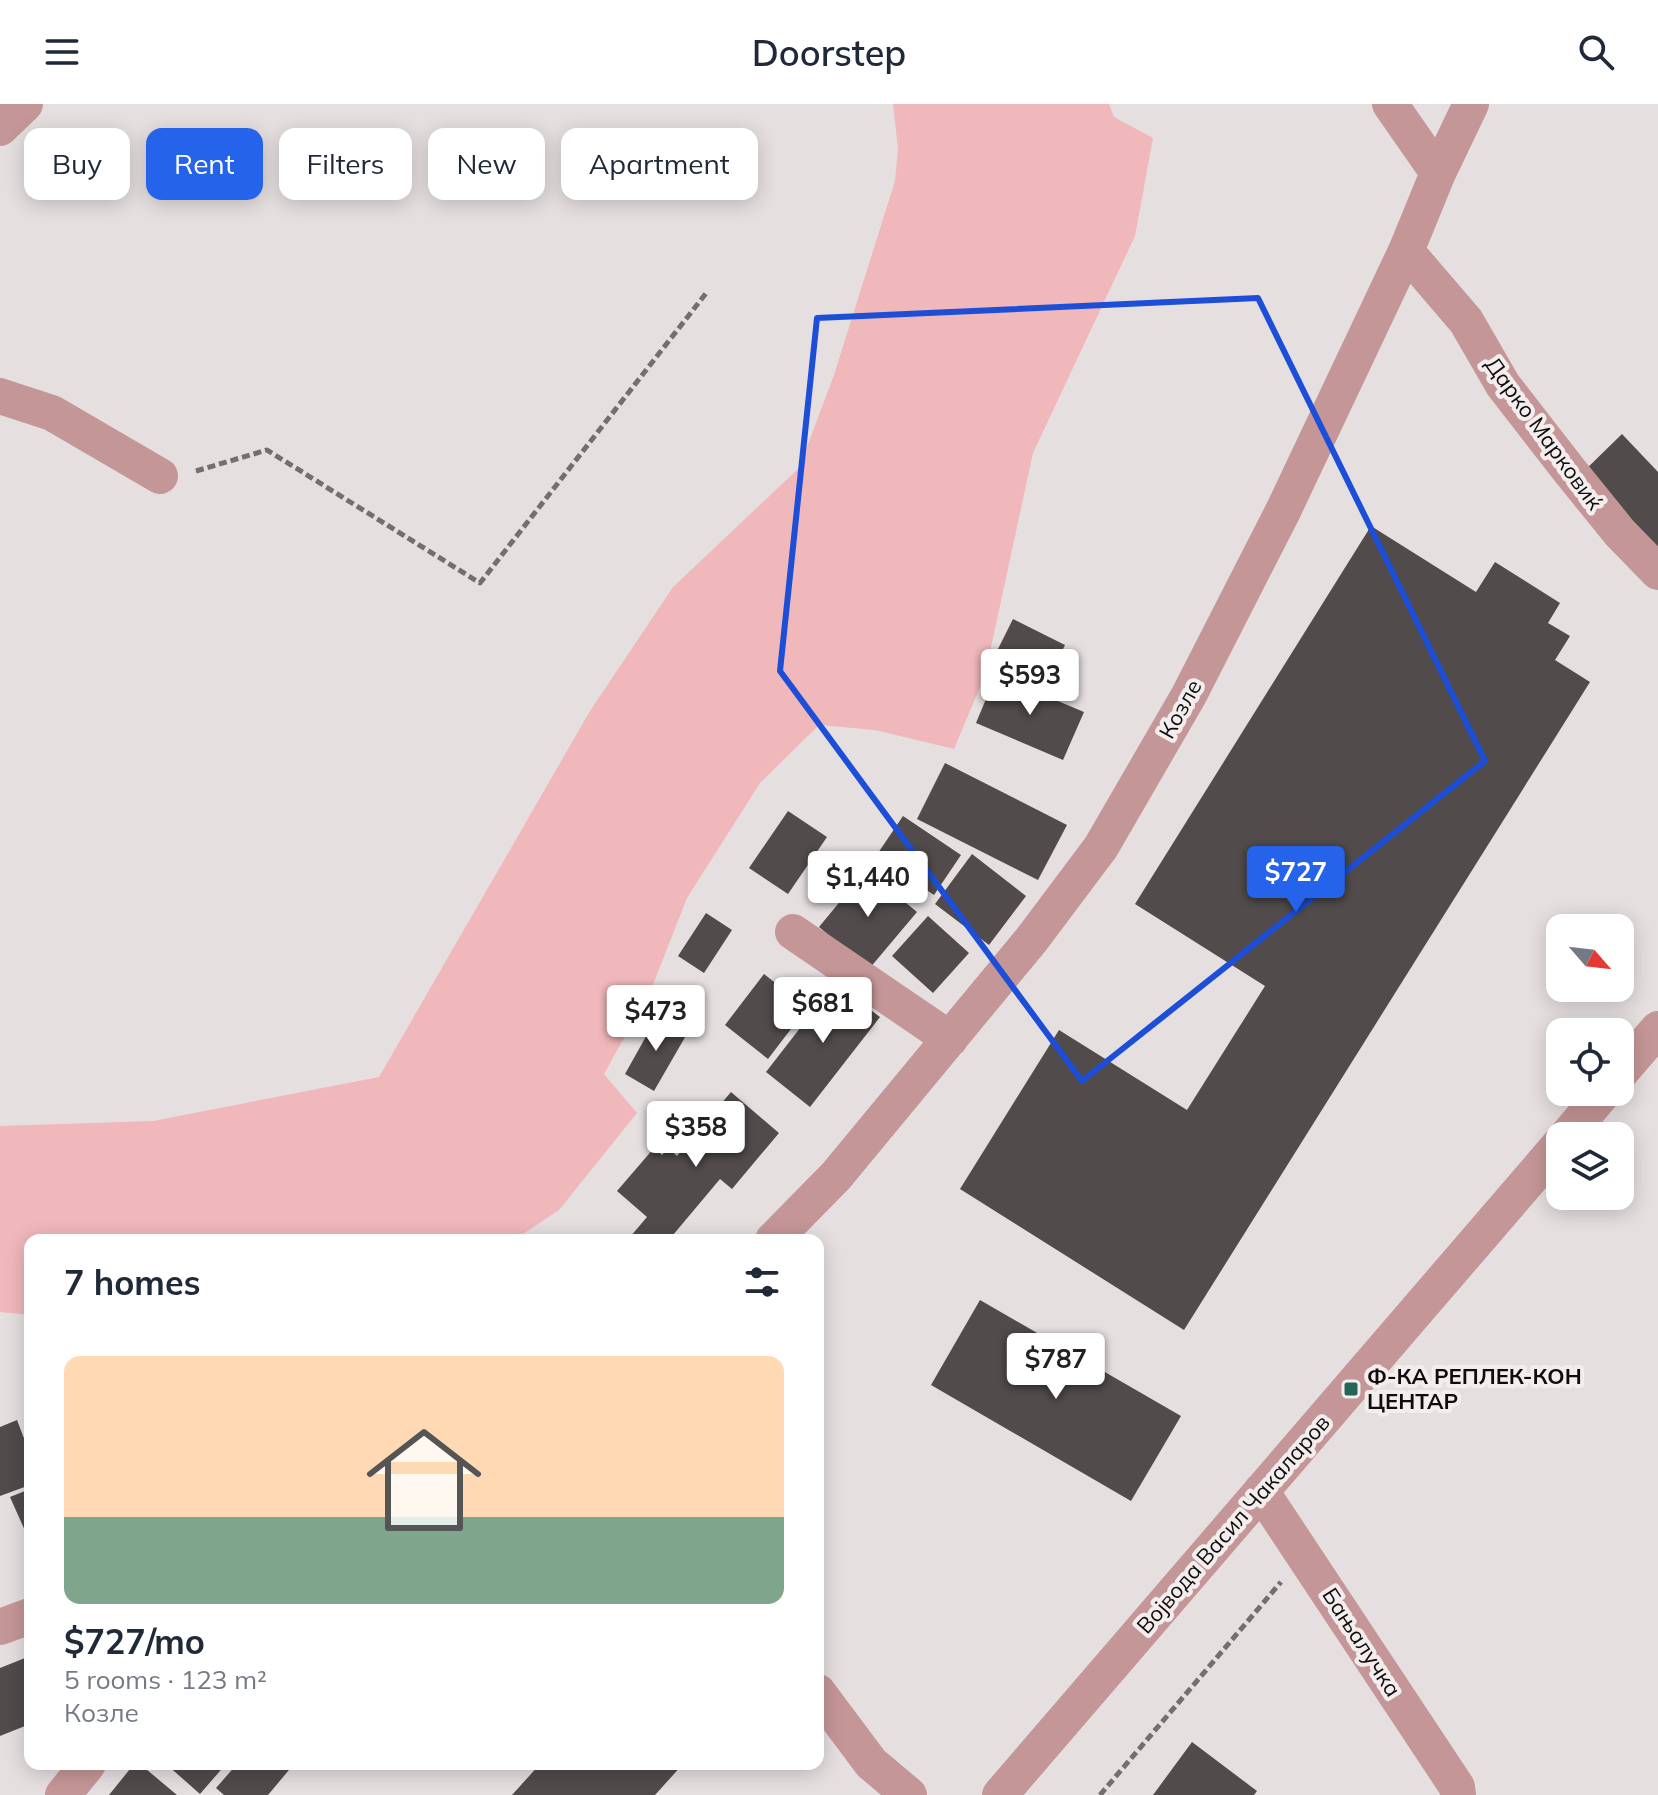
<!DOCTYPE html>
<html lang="en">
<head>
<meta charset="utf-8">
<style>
	:root { --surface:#fff; --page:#f6f6f7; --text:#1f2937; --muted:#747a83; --accent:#2563eb }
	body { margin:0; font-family:Mulish,sans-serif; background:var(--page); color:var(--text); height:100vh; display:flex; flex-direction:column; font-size:30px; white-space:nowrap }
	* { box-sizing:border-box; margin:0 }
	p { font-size:26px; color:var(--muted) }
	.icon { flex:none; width:44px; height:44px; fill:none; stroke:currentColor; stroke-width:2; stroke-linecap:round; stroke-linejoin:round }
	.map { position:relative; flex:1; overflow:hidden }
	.details { position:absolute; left:24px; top:1130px; width:800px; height:536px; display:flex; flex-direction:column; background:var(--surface); border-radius:16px; box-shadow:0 4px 20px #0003 }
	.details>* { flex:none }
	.hud { position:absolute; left:24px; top:24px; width:800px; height:72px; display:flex; gap:16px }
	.needle { width:52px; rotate:118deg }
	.fabs { position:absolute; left:1546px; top:810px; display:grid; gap:16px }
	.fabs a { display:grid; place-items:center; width:88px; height:88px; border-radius:16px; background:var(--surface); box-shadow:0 4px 20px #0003; font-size:40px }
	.price { position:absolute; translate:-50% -68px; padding:0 18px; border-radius:8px; background:#fff; color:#222; font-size:26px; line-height:52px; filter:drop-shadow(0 2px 4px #0008) }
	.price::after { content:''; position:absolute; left:50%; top:48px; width:24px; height:18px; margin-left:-12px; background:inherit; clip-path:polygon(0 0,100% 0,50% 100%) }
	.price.active { background:var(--accent); color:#fff }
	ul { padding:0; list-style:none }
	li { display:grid; align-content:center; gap:16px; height:424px; padding:0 40px }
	li span { display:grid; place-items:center; height:248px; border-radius:16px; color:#555 }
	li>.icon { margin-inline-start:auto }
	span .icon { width:144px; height:144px; fill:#fffc; stroke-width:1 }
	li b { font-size:34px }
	h2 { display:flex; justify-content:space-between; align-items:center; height:96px; padding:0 40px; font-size:34px }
	.chip { padding:0 28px; border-radius:16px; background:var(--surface); box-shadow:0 4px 20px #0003; font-size:28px; line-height:72px }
	.chip.active { background:var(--accent); color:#fff }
	header { display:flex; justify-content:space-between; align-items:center; height:104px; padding:0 40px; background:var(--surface); font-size:36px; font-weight:600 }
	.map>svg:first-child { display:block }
	.green { fill:#f0b8ba }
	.building { fill:#514b4b }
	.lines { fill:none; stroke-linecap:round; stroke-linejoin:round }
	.path { stroke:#736e6f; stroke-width:5; stroke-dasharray:8 4; stroke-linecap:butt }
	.minor { stroke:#c59697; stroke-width:36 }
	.marked { fill:none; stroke:#1d4ed8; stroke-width:6; stroke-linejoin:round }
	.poi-dot { fill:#226657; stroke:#f3eded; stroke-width:3 }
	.labels { text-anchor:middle; stroke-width:8; stroke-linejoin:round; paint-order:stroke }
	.street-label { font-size:22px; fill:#0f0c0d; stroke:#f3eded }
	.poi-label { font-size:22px; font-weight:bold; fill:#0f0c0d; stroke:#f3eded; text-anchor:start }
</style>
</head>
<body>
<header><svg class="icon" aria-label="menu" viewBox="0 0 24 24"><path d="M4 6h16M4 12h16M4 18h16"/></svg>Doorstep<svg class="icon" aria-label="search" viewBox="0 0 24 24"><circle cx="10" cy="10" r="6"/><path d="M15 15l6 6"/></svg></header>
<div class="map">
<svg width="1658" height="1691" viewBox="0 0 1658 1691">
	<rect width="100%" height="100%" fill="#e6dfe0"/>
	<path class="green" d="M893,0H1109L1114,13L1153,34L1135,132L1033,349L985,571L954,645L875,626L819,621L760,679L687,794L652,883L604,970L637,1009L559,1106L514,1136H30V1211L0,1208V1022L153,1017L379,973L590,607L673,483L799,364L834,271L895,77L898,45Z"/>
	<path class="building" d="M1622,330L1658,368V451L1580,371Z
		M1371,422L1476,488L1495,458L1560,499L1548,519L1570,532L1555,556L1590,578L1184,1226L960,1085L1059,926L1187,1006L1265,882L1135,800Z
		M1013,515L1065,541L1044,583L992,557Z
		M996,571L1084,608L1063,656L976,619Z
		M945,659L1067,721L1038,776L917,715Z
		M788,707L827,733L788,790L749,764Z
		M903,712L961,751L934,791L876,752Z
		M972,750L1026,792L989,841L935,800Z
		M866,766L917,808L869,865L819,823Z
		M706,809L732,826L704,869L678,852Z
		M928,812L969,849L933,889L892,852Z
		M764,870L807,904L768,955L725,921Z
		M835,879L880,913L810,1003L766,968Z
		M658,911L688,928L654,987L625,970Z
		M731,988L779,1029L732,1085L720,1075L673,1131L679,1136H633L630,1133L647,1113L617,1087L654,1044L662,1051L668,1044L677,1052Z
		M980,1196L1181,1312L1131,1397L931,1281Z
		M17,1316L30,1350V1381L0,1392V1323Z
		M30,1385V1438L10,1393Z
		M30,1552V1620L0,1632V1564Z
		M1192,1638L1257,1687L1254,1691H1153Z
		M134,1660H140L177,1691H109Z
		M166,1660H226L200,1690Z
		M237,1660H294L268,1691H224L216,1684Z
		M540,1660H683L655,1691H512Z"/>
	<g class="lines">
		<path class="path" d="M196,367L267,346L480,479L707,188
			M1100,1691L1281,1478"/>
		<path class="minor" d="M1390,0L1438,69
			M0,24L25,0
			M1406,147L1466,217L1503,281L1569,366L1620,429L1658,468
			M0,292L52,309L160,372
			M793,828L950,935
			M1620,969L1658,925
			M1567,1032L1604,988
			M773,1136L836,1072L1032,835L1101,743L1189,591L1283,407L1406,147L1438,69L1471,0
			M1261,1387L1457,1683L1458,1691
			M0,1523L30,1512
			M818,1588L871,1659L909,1691
			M63,1691L88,1660
			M1000,1691L1560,1040"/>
	</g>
	<path class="marked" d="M1258,194L1485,657L1082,977L780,567L817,214Z"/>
	<rect class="poi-dot" x="1343" y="1277" width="16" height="16" rx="4"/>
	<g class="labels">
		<g class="street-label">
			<text transform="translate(1544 329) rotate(54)" y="8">Дарко Марковиќ</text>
			<text transform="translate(1180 605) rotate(-61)" y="8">Козле</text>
			<text transform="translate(1233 1420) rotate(-49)" y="8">Војвода Васил Чакаларов</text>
			<text transform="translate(1362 1538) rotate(57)" y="8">Бањалучка</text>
		</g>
		<g class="poi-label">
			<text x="1367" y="1280">Ф-КА РЕПЛЕК-КОН<tspan x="1367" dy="25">ЦЕНТАР</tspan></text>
		</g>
	</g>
</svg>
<div class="fabs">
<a><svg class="needle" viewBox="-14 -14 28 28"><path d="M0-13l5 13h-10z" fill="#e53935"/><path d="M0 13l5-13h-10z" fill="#747a83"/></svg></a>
<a><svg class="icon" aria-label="locate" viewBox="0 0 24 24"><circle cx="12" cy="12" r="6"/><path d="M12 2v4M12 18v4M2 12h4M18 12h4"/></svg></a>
<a><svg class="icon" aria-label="layers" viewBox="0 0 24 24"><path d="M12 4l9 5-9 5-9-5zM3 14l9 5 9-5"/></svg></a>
</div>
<b class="price" style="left:1030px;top:613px">$593</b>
<b class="price active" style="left:1296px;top:810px">$727</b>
<b class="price" style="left:868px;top:815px">$1,440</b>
<b class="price" style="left:823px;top:941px">$681</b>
<b class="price" style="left:656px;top:949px">$473</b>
<b class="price" style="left:696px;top:1065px">$358</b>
<b class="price" style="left:1056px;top:1297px">$787</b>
<div class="hud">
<a class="chip">Buy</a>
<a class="chip active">Rent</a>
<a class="chip">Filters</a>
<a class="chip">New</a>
<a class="chip">Apartment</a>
</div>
<section class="details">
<h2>7 homes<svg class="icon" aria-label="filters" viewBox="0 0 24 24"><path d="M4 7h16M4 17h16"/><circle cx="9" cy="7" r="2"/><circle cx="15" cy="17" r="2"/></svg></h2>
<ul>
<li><span style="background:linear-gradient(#ffd9b3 65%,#7fa58c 0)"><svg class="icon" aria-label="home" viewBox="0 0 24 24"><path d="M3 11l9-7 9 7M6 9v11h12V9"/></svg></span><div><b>$727/mo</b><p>5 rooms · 123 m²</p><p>Козле</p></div></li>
</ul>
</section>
</div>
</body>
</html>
